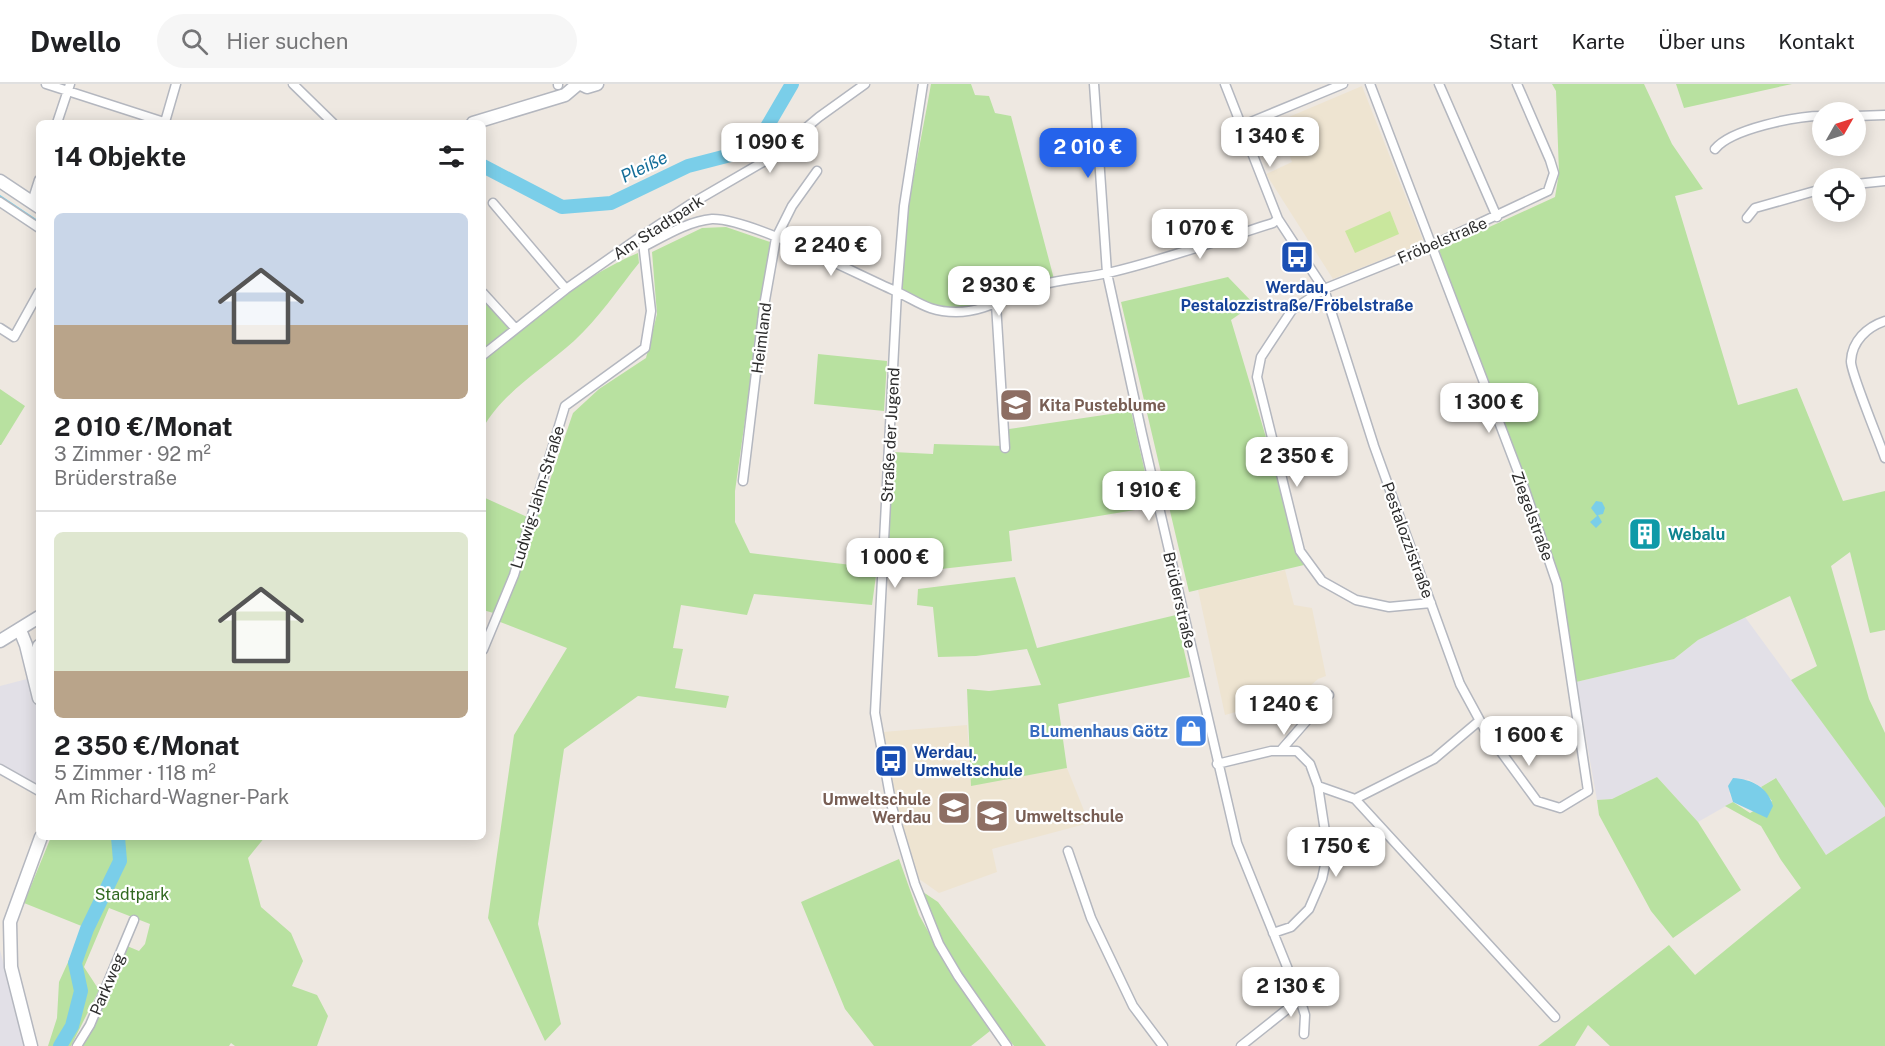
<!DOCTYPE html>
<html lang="de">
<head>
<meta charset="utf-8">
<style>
	:root { --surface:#fff; --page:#f6f6f6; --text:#202124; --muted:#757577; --line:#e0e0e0; --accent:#2563eb }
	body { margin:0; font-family:"Public Sans",sans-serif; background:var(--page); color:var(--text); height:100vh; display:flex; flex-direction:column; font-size:22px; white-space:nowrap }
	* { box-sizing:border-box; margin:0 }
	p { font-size:20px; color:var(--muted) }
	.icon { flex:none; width:33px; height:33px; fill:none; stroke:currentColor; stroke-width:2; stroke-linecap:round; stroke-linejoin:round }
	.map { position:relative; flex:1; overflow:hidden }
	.side { position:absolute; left:36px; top:36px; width:450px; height:720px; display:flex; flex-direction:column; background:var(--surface); border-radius:9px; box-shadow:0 3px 15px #0003 }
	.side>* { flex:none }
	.needle { width:39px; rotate:51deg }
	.tools { position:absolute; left:1812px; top:18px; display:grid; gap:12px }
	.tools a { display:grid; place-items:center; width:54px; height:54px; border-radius:50%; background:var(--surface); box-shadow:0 3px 15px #0003; font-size:30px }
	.price { position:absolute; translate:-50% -51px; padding:0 14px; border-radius:12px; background:#fff; color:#222; font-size:20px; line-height:39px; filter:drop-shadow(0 2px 3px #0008) }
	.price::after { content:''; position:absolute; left:50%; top:36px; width:18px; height:14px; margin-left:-9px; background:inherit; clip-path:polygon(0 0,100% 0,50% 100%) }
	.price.current { background:var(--accent); color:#fff }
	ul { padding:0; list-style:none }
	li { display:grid; align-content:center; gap:12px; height:318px; padding:0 18px }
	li+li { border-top:2px solid var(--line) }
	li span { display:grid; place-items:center; height:186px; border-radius:9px; color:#555 }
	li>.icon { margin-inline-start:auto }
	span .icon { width:108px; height:108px; fill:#fffc; stroke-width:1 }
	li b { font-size:26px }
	h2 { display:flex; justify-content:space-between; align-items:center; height:72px; padding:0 18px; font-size:26px }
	header { display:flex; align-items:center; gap:36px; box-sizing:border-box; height:84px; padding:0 30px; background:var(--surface); border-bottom:2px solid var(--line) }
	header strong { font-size:28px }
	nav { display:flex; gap:33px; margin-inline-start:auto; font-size:21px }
	.search { width:420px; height:54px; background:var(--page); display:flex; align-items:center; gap:15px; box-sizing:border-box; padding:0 21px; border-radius:33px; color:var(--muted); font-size:22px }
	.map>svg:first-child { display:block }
	.industrial { fill:#e2e0e7 }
	.education { fill:#eee4d1 }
	.green { fill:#b8e1a0 }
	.pitch { fill:#c9e79d }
	.water { fill:#7acee9 }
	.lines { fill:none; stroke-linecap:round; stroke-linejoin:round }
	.stream { stroke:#7acee9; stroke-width:2 }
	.river { stroke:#7acee9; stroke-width:14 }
	.street-casing { stroke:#b4b7bf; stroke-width:11 }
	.secondary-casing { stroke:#b4b7bf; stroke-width:15 }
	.street { stroke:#fff; stroke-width:8 }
	.secondary { stroke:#fff; stroke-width:12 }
	.labels { text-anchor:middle; stroke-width:4.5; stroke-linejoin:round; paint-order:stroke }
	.street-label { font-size:16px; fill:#2d2d2d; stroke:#fff }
	.transit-label { font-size:16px; font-weight:bold; fill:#164399; stroke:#fff }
	.education-label { font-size:16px; font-weight:bold; fill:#785e54; stroke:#fff; text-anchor:start }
	.culture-label { font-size:16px; font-weight:bold; fill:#0d838f; stroke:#fff; text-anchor:start }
	.shop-label { font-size:16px; font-weight:bold; fill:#366cbe; stroke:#fff; text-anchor:end }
	.park-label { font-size:16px; fill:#30681f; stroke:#fff }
	.water-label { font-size:18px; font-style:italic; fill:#156e99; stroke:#fff }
</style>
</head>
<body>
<header>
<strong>Dwello</strong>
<div class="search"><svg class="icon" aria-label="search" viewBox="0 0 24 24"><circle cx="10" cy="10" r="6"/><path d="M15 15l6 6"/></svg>Hier suchen</div>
<nav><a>Start</a><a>Karte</a><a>Über uns</a><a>Kontakt</a></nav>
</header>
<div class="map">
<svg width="1885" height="962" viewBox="0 0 1885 962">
	<rect width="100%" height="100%" fill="#eee8e1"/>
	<path class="industrial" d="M1745,533L1885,724V732L1826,771L1775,694L1761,703L1748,695L1729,709L1733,718L1698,738L1657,693L1612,715L1597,716L1576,598L1674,575L1698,556Z
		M27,595L39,630V701L0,680V602Z
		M0,866L25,962H0Z"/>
	<path class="education" d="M1362,2L1424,159L1333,195L1266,90L1292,78L1277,38Z
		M1285,486L1294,521L1312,524L1326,592L1318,595L1309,603V607L1303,608L1304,615L1263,625L1261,621L1225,631L1198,506Z
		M967,641L972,701L1067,684L1089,739L992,765L997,788L939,809L915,792L897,725L883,648Z"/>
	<path class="green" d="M931,0H971L975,11L989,12L995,29L1011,32L1054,195L996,220L937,227L897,208C903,138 919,69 931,0Z
		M1552,0H1644L1672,60L1703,105L1675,112L1738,321L1797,304L1843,417L1885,407V546L1870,549L1850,468L1831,482L1869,615L1885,649V724L1791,596L1817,582L1790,512L1698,556L1674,575L1576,598L1561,498L1439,166L1555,113L1559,89L1556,7Z
		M1676,0H1792L1684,24Z
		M726,143L770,158L735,407V438L750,469L877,484L872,521L754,510L747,531L681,521L673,564L683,565L675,604L729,612L726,624L638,612L564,665L538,840L561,940L545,957L488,834L514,651L567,564L495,536L497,530L483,526V413L536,437L573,329L599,305L646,274L657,230L652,168L702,144Z
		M638,169L639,179C618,205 599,234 574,257C544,284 503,308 483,344V277C529,237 581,193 638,169Z
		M1228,193L1254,220L1231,236L1304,481L1189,508L1121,218Z
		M483,209L515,244L483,271Z
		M818,270L887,277L884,327L814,320Z
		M0,305L25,322L1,361H0Z
		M1131,327L1153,423L1009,447L1012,477L941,485L887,486L893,368L933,370L934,360L1005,362L1009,345Z
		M1015,493L1037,564L1176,531L1190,593L1058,620L1067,684L971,702L967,605L989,607L1041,601L1027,565L976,572L938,573L933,523L917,521L918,505Z
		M1657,693L1698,738L1741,806L1673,854L1651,827L1599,731L1597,716L1612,715Z
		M1776,694L1826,771L1885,732V962H1610L1588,941L1575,962H1538L1669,861L1695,891L1801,804L1781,776L1761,742L1725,722L1733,718L1750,729L1772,717L1761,703Z
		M51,753H265L248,774L261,823L291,849L303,877L292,902L317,911L328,932L317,962H235L231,959L229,962H82L108,910L127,862L139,867L145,860L150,840L109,824L84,883L99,906L71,962H48L57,934L59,898L84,843L24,819Z
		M899,775L919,831L952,890L990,947L971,962H874L845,925L801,818Z
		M923,808L938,818L1046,962H1014C979,916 937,865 923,808Z"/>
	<path class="pitch" d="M1390,127L1399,150L1355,169L1345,147Z"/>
	<path class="water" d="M1596,417L1602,418L1605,424L1603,430L1598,431L1602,438L1596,444L1590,438L1597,432L1591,424Z
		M1733,694C1751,695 1768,703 1773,722L1767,734L1733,718L1728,702Z"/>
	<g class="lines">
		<path class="stream" d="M0,112L39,138"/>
		<path class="river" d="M483,82L562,123L611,119L688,82L754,65L792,0
			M60,962L72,942L81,907L75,879L87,845L120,777L118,753"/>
		<defs>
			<path id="street" d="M46,0L167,39
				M293,0L333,39
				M558,0V1
				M923,0L904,122L897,208L875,629L892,723L915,800L939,860L958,892L1007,962
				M1094,0L1107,189L1142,350L1237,759L1300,915L1305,931L1304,950
				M1225,0L1278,135L1324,205L1374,362L1460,600L1485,646L1537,717L1560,724L1588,707L1557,500L1525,406L1370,0
				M1439,0L1497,133
				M1856,32L1885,31
				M165,38L176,0
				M57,39L70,0
				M1241,42L1343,0
				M1715,65C1731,45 1796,32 1822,32
				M1856,100L1885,97
				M0,118L39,144
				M32,118L39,96
				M493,119L566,205
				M1747,134L1755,124L1822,105
				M645,162C666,151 689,137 712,135C750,134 854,189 893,206C918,217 927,228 956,228C987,228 1009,210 1037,202C1060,195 1085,194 1108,189C1164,176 1219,156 1273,139L1278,135
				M483,209L515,244
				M996,220L1005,364
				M1885,237C1867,243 1852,257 1851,277C1850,287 1880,359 1885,374
				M0,244L14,253L39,208
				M483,271L566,205L640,153L689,121L770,74L819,33L865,0
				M743,397L764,222L776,154L792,122L817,87
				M1431,519L1389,523L1356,516L1322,497L1300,467L1257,293L1261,273L1292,226L1324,205L1431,162L1548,107L1554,89L1550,76L1517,0
				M483,566L514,491L565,322L645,264L651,227L643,158
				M1282,665L1329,611
				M1217,680L1271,667H1297L1310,680L1318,702L1328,767L1322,795L1309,825L1291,843L1273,849
				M0,685L39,707
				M1318,702L1355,715L1434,675L1479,637
				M1355,715L1555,933
				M1068,767L1091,834L1133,922L1163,962
				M77,962L90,941L134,836
				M1241,962L1300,915"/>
			<path id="secondary" d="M581,0L587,3L597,0
				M473,39L565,11L578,0
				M0,97L39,123
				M20,546L26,561L39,614
				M0,557L39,533
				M35,588L39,562
				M31,962L11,883L10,838L41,753"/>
		</defs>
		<use href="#street" class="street-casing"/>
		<use href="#secondary" class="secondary-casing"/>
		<use href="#street" class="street"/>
		<use href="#secondary" class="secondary"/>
	</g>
	<defs>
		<symbol id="bus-square" viewBox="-11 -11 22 22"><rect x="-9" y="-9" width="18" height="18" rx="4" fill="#1a4fb4" stroke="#fff"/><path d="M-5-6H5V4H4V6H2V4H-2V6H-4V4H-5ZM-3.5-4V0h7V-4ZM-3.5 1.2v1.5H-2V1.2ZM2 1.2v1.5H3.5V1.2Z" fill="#fff"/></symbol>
		<symbol id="school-square" viewBox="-11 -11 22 22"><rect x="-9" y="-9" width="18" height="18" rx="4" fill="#8d6e63" stroke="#fff"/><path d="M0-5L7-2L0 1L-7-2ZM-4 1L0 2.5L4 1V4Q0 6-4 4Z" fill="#fff"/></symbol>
		<symbol id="building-square" viewBox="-11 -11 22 22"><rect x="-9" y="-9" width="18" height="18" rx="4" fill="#0f9aa8" stroke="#fff"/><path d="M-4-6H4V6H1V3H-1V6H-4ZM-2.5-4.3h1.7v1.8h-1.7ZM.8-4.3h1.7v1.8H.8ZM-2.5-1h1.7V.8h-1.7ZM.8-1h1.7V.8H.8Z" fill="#fff"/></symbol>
		<symbol id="shop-square" viewBox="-11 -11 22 22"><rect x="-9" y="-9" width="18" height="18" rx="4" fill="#3f7fe0" stroke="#fff"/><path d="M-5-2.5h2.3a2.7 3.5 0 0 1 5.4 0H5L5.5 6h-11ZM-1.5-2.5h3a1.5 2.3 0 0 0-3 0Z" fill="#fff"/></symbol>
	</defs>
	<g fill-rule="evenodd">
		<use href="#bus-square" x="1278" y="154" width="38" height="38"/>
		<use href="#school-square" x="997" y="302" width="38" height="38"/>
		<use href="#building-square" x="1626" y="431" width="38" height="38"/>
		<use href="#shop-square" x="1172" y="628" width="38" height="38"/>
		<use href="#bus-square" x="872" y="658" width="38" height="38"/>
		<use href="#school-square" x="935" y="705" width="38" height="38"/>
		<use href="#school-square" x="973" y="713" width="38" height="38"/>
	</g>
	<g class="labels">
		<g class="street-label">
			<text transform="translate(658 143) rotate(-33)" y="6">Am Stadtpark</text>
			<text transform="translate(1442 156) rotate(-23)" y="6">Fröbelstraße</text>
			<text transform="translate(761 254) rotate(-83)" y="6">Heimland</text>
			<text transform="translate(890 351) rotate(-87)" y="6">Straße der Jugend</text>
			<text transform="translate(537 413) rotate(-73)" y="6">Ludwig-Jahn-Straße</text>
			<text transform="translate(1533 432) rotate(70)" y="6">Ziegelstraße</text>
			<text transform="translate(1408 456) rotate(70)" y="6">Pestalozzistraße</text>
			<text transform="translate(1180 516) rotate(77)" y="6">Brüderstraße</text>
			<text transform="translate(107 900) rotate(-67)" y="6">Parkweg</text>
		</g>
		<g class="transit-label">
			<text x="1297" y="209">Werdau,<tspan x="1297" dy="18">Pestalozzistraße/Fröbelstraße</tspan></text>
			<text x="914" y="674" text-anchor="start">Werdau,<tspan x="914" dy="18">Umweltschule</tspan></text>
		</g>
		<g class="education-label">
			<text x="1039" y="327">Kita Pusteblume</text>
			<text x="931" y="721" text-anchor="end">Umweltschule<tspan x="931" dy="18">Werdau</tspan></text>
			<text x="1015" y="738">Umweltschule</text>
		</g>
		<g class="culture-label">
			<text x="1668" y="456">Webalu</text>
		</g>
		<g class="shop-label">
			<text x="1168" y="653">BLumenhaus Götz</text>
		</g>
		<g class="park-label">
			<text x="132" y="816">Stadtpark</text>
		</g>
		<g class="water-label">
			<text transform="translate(644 83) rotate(-26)" y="6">Pleiße</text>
		</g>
	</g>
</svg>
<div class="tools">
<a><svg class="needle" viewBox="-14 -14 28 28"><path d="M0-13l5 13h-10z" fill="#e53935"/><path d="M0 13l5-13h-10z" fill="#757577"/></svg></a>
<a><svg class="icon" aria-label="locate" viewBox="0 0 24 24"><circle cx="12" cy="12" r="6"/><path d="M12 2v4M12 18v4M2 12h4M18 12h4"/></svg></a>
</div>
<b class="price" style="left:1270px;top:84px">1 340 €</b>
<b class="price" style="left:770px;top:90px">1 090 €</b>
<b class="price current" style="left:1088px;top:95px">2 010 €</b>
<b class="price" style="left:1200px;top:176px">1 070 €</b>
<b class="price" style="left:831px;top:193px">2 240 €</b>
<b class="price" style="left:999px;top:233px">2 930 €</b>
<b class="price" style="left:1489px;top:350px">1 300 €</b>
<b class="price" style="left:1297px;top:404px">2 350 €</b>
<b class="price" style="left:1149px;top:438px">1 910 €</b>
<b class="price" style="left:895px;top:505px">1 000 €</b>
<b class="price" style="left:1284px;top:652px">1 240 €</b>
<b class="price" style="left:1529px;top:683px">1 600 €</b>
<b class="price" style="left:1336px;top:794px">1 750 €</b>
<b class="price" style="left:1291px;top:934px">2 130 €</b>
<section class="side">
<h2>14 Objekte<svg class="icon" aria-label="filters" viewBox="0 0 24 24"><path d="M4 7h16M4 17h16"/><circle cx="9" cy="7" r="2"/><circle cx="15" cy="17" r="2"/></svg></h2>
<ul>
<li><span style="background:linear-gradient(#c9d6e8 60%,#b9a48a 0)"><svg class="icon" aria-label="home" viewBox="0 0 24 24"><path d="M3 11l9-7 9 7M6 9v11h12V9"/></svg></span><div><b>2 010 €/Monat</b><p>3 Zimmer · 92 m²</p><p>Brüderstraße</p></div></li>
<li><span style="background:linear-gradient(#dfe7d0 75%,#b9a48a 0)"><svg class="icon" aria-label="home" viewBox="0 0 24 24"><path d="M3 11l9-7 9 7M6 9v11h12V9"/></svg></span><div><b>2 350 €/Monat</b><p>5 Zimmer · 118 m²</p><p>Am Richard-Wagner-Park</p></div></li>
</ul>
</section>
</div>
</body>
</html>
